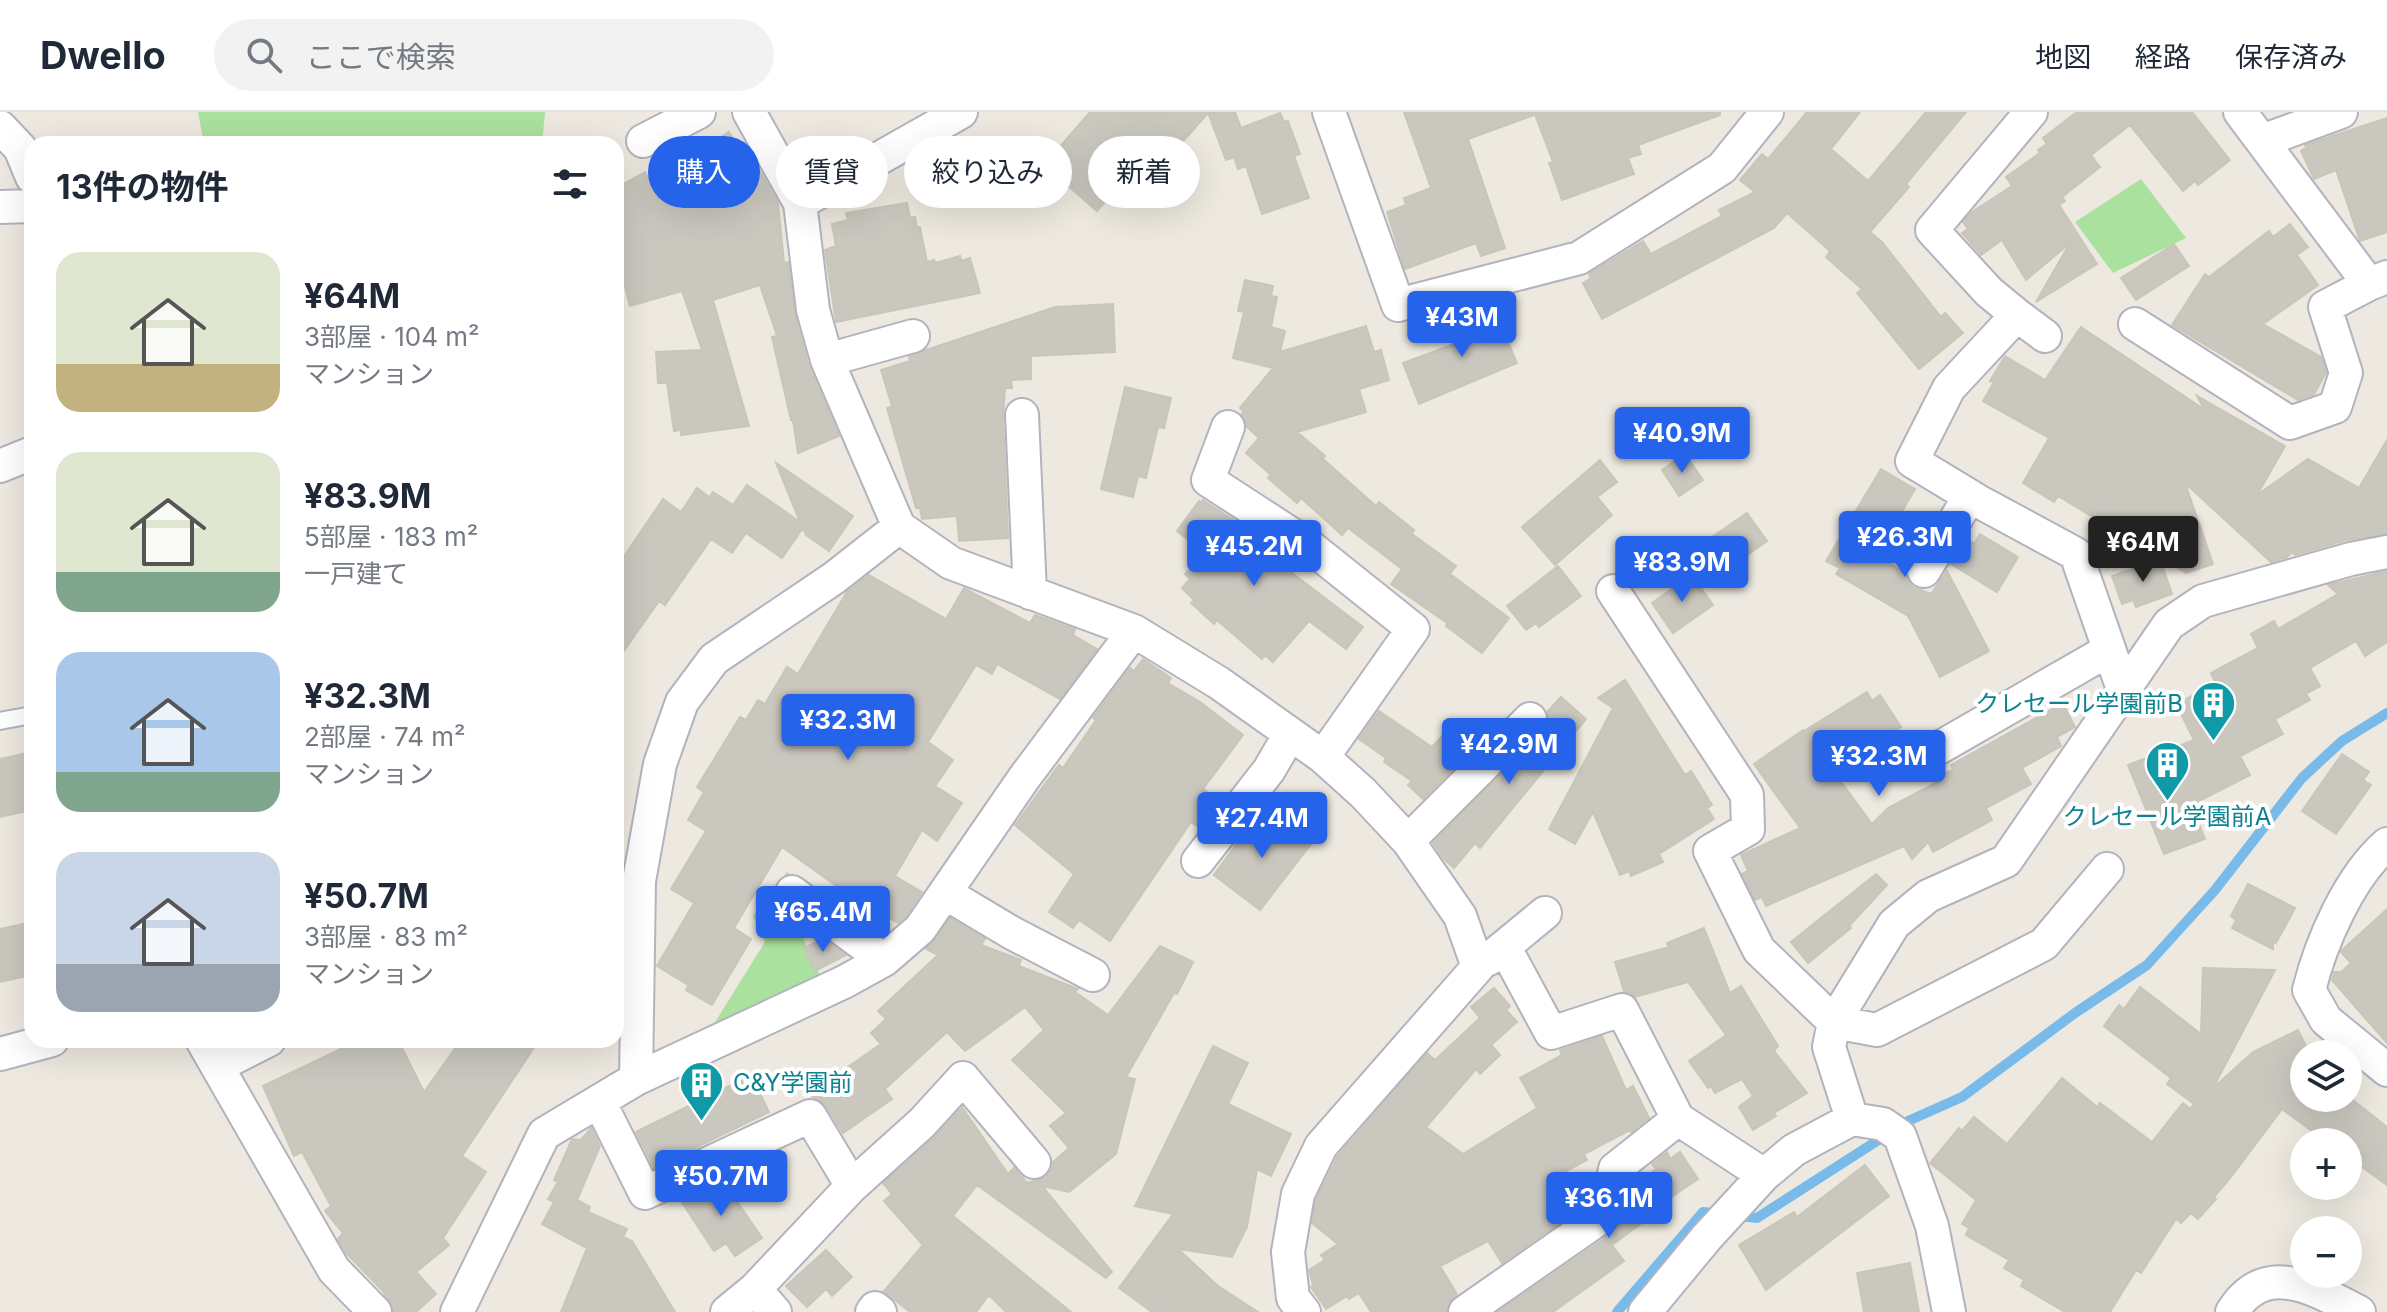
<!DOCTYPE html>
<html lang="ja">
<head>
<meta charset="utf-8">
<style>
	:root { --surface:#fff; --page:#f2f2f3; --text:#1f2937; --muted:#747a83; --line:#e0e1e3; --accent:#2563eb }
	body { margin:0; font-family:Inter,"Noto Sans JP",sans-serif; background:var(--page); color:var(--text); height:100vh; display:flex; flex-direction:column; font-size:30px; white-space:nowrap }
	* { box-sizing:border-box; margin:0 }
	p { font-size:26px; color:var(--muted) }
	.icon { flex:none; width:44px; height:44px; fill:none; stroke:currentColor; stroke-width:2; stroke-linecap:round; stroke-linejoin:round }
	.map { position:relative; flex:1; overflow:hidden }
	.panel { position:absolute; left:24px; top:24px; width:600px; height:912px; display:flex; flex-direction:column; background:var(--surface); border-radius:24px; box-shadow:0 8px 32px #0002 }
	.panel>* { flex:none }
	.banner { position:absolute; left:648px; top:24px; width:760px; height:72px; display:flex; gap:16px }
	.buttons { position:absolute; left:2290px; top:928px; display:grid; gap:16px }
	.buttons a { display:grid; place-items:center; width:72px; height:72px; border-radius:50%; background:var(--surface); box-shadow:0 8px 32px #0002; font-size:40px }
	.price { position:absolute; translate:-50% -68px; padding:0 18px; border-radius:8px; background:var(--accent); color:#fff; font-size:26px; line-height:52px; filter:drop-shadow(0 2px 4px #0008) }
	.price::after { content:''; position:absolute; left:50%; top:48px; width:24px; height:18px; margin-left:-12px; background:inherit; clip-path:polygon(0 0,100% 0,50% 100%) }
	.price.current { background:#222; color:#fff }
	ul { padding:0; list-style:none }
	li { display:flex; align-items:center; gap:24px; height:200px; padding:0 32px }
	li span { display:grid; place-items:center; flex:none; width:224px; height:160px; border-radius:24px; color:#555 }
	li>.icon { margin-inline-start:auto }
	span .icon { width:96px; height:96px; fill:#fffc; stroke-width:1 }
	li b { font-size:34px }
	h2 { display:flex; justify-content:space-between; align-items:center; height:96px; padding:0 32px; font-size:34px }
	.pill { padding:0 28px; border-radius:36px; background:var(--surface); box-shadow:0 8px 32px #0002; font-size:28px; line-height:72px }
	.pill.current { background:var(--accent); color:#fff }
	header { display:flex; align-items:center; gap:48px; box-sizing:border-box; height:112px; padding:0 40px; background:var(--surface); border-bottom:2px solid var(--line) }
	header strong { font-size:38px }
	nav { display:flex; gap:44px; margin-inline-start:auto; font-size:28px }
	.search { width:560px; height:72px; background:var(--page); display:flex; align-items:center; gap:20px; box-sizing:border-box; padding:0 28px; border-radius:44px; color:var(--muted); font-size:30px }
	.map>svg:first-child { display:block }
	.green { fill:#abe19f }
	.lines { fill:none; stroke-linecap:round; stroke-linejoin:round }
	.stream { stroke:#78baea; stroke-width:10 }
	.building { fill:#c9c7be; stroke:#c9c6b9; stroke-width:2 }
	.lane-casing { stroke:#b3b3bf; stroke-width:20 }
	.street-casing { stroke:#b3b3bf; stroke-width:36 }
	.lane { stroke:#fff; stroke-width:16 }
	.street { stroke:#fff; stroke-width:32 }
	.labels { text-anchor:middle; stroke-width:8; stroke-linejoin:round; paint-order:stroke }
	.culture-label { font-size:24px; fill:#0d838f; stroke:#fff; text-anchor:end }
</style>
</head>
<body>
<header>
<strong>Dwello</strong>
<div class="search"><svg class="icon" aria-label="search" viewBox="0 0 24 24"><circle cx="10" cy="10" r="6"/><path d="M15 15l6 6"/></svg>ここで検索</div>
<nav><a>地図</a><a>経路</a><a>保存済み</a></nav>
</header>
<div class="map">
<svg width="2387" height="1200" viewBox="0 0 2387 1200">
	<rect width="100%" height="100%" fill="#ede9e0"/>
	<path class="green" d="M198,0H545L542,32H204Z
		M2141,67L2186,126L2113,161L2075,110Z
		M787,760L844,807L803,826L822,868L712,915L765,830L753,804Z"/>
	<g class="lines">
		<path class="stream" d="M1617,1200L1703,1100L1757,1106L1908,1009L1962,985L2075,901L2147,853L2215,778L2302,666L2342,629L2387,601"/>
	</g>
	<path class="building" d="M1090,0H1235L1241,16L1280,1L1284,10L1288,9L1300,42L1294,44L1309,86L1262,102L1246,54L1238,57L1234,45L1226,48L1208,1L1163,52L1148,40L1097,99L1044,53Z
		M1404,0H1533L1534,3L1468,27L1505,136L1481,144L1476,131L1405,157L1387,100L1406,93L1404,86L1431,76Z
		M1534,0H1720V3L1638,33L1641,42L1628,46L1634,62L1562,88L1549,51L1553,50Z
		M1807,0H1860L1831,37L1868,69L1926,0H1966L1906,72L1909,75L1870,120L1882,130L1941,205L1945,201L1963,221L1919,257L1857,181L1862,177L1826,145L1830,139L1787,101L1774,116L1602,207L1583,171L1591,166L1589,162L1643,129L1651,142L1722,104L1719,98L1755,80L1740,68L1762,42L1768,47Z
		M2077,0H2192L2230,48L2198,73L2195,69L2183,79L2130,13L2091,43L2100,55L2062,85L2065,89L2059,93L2097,152L2036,190L2070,131L2026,168L2002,128L1981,143L1962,121L1968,117L1963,110L1972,100L2012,74L2006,65L2040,41L2038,38L2047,32L2043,26Z
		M2387,6V120L2360,129L2336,58L2314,67L2301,39L2306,36L2305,33Z
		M729,20L737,34L744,31L778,91L784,151L788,150L795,203L809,255L839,324L798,341L793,308H791L772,225L777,224L760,173L713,188L749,314L681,323V318L674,319L667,271H658L656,240L702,238L682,179L630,194L616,141V76L645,60L648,65L663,56L665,60Z
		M907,91L910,106L915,105L917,115H920L927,150L934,148L935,151L960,144L961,149L970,146L980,181L836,210L825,138L836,134L832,112L848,108L846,101Z
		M2290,112L2308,135L2297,143L2318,173L2263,212L2321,245L2326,261L2314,282L2298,288L2172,213L2205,162L2209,165L2269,119L2273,125Z
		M2174,132L2189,154L2136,188L2121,166Z
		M1245,168L1273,174L1271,184L1277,185L1271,215L1285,219L1280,240L1366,214L1374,240L1381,238L1389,268L1359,277L1366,300L1297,320L1325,344L1323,347L1376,394L1379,390L1414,418L1412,422L1456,454L1450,462L1509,506L1482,541L1446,514L1447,511L1391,472L1402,457L1348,416L1342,423L1301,386L1297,391L1268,366L1271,363L1246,341L1259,326L1247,315L1242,302L1244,300L1240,296L1273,256L1233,246L1244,200L1238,199Z
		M1113,192L1115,240L1031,244V267L1011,268L1012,276H1005L1003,304L1008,426L959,429L957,404L922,407L920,396H916L887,296L892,294L881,258L910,249L909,245L926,238L1055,195Z
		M1494,197L1517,251L1419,292L1403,251L1465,228L1459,213Z
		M2081,215L2205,298L2197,284L2285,334L2257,383L2308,347L2359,376L2387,328V422L2347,428L2295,443L2292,440L2287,445L2271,450L2185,371L2213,452L2186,461L2058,384L2054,390L2023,371L2049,326L1983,289L1994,270L1990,269L2005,244L2045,268Z
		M1125,275L1171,286L1164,316L1158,315L1146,366L1138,364L1133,385L1101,377Z
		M1685,342L1703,368L1679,384L1662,358Z
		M1600,348L1617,370L1597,385L1612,403L1555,453L1522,415Z
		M776,351L853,404L829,439L806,423L803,416L782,446L746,421L732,441L711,427L665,493L659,489L616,550V456L663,387L681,400L697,376L709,385L713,380L733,393L747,373L800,410Z
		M1881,357L1915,377L1877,442L1906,463L1913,475L1931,482L1947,459L1989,539L1940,565L1908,504L1836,462L1840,456L1826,449Z
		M1203,388L1241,413L1294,458L1292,461L1363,515L1346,537L1309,509L1273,550L1265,543L1262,547L1217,508L1214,512L1191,491L1194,488L1182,476L1190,467L1185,462L1206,441L1177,419L1199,389L1201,391Z
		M1747,401L1767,429L1719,463L1699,434Z
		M1980,422L2018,445L1997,480L1951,452L1966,427L1974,432Z
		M2160,447L2172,482L2136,495L2133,488L2122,492L2112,464Z
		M1558,454L1581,484L1539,515L1536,511L1526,518L1507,494Z
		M2387,459V530L2365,544L2356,529L2310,556L2320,574L2306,582L2310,588L2275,607L2283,622L2240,644L2250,663L2191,693L2205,727L2164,742L2128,653L2194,628L2179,598L2187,594L2184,588L2216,572L2211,561L2258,536L2251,522L2274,509L2278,517L2338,482L2328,473Z
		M869,463L946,507L964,476L1030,511L1035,503L1075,517L1073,523L1097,537L1060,587L997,552L992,562L976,553L928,630L953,648L935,674L962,691L937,729L922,718L895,764L922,780L906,804L898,811L835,773L782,735L734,816L751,827L712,893L686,878L688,873L657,854L694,791L671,777L706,719L688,708L704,680L697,675L740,605L746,608L758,588L765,592L787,555L798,562L847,480Z
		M1692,463L1713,493L1673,521L1652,491Z
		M1143,547L1171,566L1168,571L1200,590L1243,623L1203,677L1221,689L1200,716L1191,710L1110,829L1079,808L1073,816L1049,800L1074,762L1015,713L1059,653L1063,656L1096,608L1093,606L1130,556L1134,559Z
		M1625,568L1685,663L1691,659L1712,693L1707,696L1714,707L1659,742L1663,750L1631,764L1629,759L1620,763L1593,700L1575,732L1549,717L1613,596L1598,586Z
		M1867,580L1872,589L1880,583L1901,615L1880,628L1878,624L1830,655L1872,712L1888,696L1941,668L1939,664L1953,658L1951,653L2063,591L2075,615L2057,625L2061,634L2022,656L2031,672L1986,696L1992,708L1933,740L1928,730L1912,747L1904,734L1766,794L1762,785L1755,788L1742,762L1748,759L1741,743L1800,716L1754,652L1803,618L1804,619Z
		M1561,585L1586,607L1480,736L1475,731L1454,756L1444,747L1433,731L1543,620L1548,611L1547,600Z
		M1379,599L1432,635L1446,620L1469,641L1423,687L1408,673L1412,669L1384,650L1386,646L1359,627Z
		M32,640V698L0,705V647Z
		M2342,642L2369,660L2363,668L2371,673L2336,722L2302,699Z
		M1258,702L1271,712L1277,705L1312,731L1260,798L1214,763Z
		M1876,762L1887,773L1849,814L1851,816L1808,851L1791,830Z
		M2248,772L2295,796L2276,831L2273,830V837L2232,816L2236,808L2231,804Z
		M2387,797V931L2332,868L2334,860H2341L2351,851L2341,840L2342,838Z
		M950,806L985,827L981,833L1021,848L1019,854L1078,877L1075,880L1108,903L1160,834L1193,850L1177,882L1174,881L1126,965L1135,967L1116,1042L1069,1080L1042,1074L1112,1160L1106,1166L977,1073L953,1104L1071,1200H1006L989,1183L976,1200H910L884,1179L923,1133L884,1089L892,1082L883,1071L935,1025L962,995L1008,1062L1014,1056L1027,1071L1046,1065L1052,1057L1053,1050L1069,1036L1050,1014L1066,1001L1012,948L1044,918L1025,895L965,939L947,920L885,977L892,987L843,1021L826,994L809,982L881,932L871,921L886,907L878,899L938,843L926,837Z
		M32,810V863L0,870V817Z
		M1704,816L1730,881L1741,874L1778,934L1774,939L1807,981L1774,1001L1776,1004L1753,1018L1739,995L1753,984L1742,967L1715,981L1711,974L1708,976L1689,949L1726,923L1688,870L1635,885L1624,879L1615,850L1669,835L1667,831Z
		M823,827L846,843L815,859L804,836Z
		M2203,856L2275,858L2213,976L2253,940L2298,918L2310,942H2304V986H2348V984L2387,1015V1073L2348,1045V1030H2327L2282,997L2231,1065L2214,1085L2216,1087L2198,1107L2191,1101L2181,1111L2176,1107L2141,1161L2136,1158L2110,1200H2065L2021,1174L2024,1168L2004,1156L2009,1148L1966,1123L1969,1116L1962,1112L1976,1088L1930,1051L1959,1016L1962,1019L1974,1005L2007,1032L2062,966L2097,995L2100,991L2152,1030L2183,991L2190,997L2194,992L2167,972L2171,966L2104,914L2119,893L2124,897L2140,875L2201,922Z
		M1494,876L1510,894L1506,898L1517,910L1491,933L1500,943L1480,962L1476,957L1426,1015L1463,1042L1537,996L1520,966L1562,943L1560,938L1602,924L1626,978L1633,974L1649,1006L1631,1020L1630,1018L1584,1042L1587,1048L1564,1060L1587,1092L1502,1151L1488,1129L1440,1154L1457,1182L1448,1191L1446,1200H1371L1359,1181L1349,1187L1347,1184L1326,1197L1311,1175L1313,1173L1309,1158L1325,1148L1321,1143L1338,1132L1312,1111L1316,1088L1337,1045L1427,941L1435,948L1480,906L1471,895Z
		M336,928H398L424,980L461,928H539L462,1044L486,1060L443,1126L449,1133L416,1160L436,1182L416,1200H393V1195L382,1178L347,1142L338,1127L343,1121L325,1099L331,1094L302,1040L294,1044L263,974L341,937Z
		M1213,934L1248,951L1228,992L1291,1022L1271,1064L1257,1057L1247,1115L1232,1145L1178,1137L1218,1174L1258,1200H1152L1119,1176L1173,1102L1135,1094Z
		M751,963L769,1000L654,1056L636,1020Z
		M591,1016L600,1034L577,1088L590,1095L588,1100L627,1117L623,1125L632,1129L675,1200H561L587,1136L542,1112L554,1090L548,1087L558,1070L554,1068L572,1027L581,1028Z
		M1667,1040L1670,1047L1680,1040L1698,1067L1664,1090L1666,1093L1612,1133L1624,1149L1553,1200H1498L1618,1117L1626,1104L1631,1077L1656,1057L1652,1052Z
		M1865,1053L1889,1084L1766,1178L1739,1133L1794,1100L1797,1105Z
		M721,1066L762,1126L735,1144L726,1131L714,1139L679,1086Z
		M826,1138L852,1165L832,1184L826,1177L807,1195L786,1174Z
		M1910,1151L1919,1200H1864L1857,1161Z"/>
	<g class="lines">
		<defs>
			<path id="lane" d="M0,609L32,603"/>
			<path id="street" d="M749,0L800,91L813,198L827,248L899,415L951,451L1134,519L1219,571L1323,645L1363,681L1408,729L1460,804L1478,855L1321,1034L1298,1082L1288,1140L1293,1186L1304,1200
				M1329,0L1398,193L1579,146L1722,56L1767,0
				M2031,0L1932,118L1989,180L2017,203L1949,276L1912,349L1978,389L2076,442L2123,577
				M2240,0L2369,172
				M0,15L20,36L32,65
				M643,29L699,0
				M2262,29L2341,0
				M800,91L961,0
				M0,95L32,94
				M2017,203L2045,224
				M2135,212L2290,311L2335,295L2346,261L2325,195L2369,172L2387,165
				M827,248L913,224
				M1022,303L1030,481
				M1228,315L1208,368L1308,433L1413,517L1323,645
				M0,354L32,341
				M1924,459L1970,384
				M1613,479L1747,683L1748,717L1710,739L1759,838L1834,910L1877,918L2044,832L2107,757
				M1937,637L2109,538
				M1408,729L1530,607
				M2387,732C2349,765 2321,830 2309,878L2326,908L2387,958
				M1198,749L1269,658L1290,622
				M792,780L884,848
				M945,781L1012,821L1093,863
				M1505,836L1551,921L1622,898L1678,1007L1764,1063
				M1489,847L1545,801
				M202,928L334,1158L375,1200
				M0,942L52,928
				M218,954L269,928
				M636,967L639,769L660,652L682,590L714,547L834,466L899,415
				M599,989L645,1081L810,1004L852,1074
				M1852,1007L1829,935L1834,910L1894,812L1928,784L2006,749L2169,512L2203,489L2351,447L2387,440
				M755,1177L775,1200
				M457,1200L544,1022L636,967L844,870L884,848L920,817L1024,666L1134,519
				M727,1200L755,1177L852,1074L922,1011L963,966L1034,1050
				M872,1200L875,1196L880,1200
				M1465,1200L1607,1101L1615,1057L1678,1007
				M1645,1200L1707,1125L1764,1063L1794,1038L1852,1007L1883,1012L1900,1024L1932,1114L1949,1200
				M2232,1200C2266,1146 2316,1178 2359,1200"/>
		</defs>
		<use href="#lane" class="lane-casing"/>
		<use href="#street" class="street-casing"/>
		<use href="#lane" class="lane"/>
		<use href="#street" class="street"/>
	</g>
	<defs>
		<symbol id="building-pin" viewBox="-11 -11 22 30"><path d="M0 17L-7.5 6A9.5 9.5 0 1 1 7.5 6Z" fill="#0f9aa8" stroke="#fff"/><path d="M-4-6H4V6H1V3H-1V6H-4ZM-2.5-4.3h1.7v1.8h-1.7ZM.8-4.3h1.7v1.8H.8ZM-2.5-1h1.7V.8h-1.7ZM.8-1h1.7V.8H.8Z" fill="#fff"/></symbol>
	</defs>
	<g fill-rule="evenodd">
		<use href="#building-pin" x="2188" y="566" width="51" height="69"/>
		<use href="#building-pin" x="2142" y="626" width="51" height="69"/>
		<use href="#building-pin" x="676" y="946" width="51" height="69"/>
	</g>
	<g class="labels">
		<g class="culture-label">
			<text x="2183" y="600">クレセール学園前B</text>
			<text x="2167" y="713" text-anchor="middle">クレセール学園前A</text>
			<text x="733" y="979" text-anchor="start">C&amp;Y学園前</text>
		</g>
	</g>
</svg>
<div class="buttons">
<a><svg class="icon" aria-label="layers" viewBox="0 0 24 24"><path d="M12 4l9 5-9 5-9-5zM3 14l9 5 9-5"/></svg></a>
<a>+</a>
<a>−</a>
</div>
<b class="price" style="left:1462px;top:247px">¥43M</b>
<b class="price" style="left:1682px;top:363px">¥40.9M</b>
<b class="price" style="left:1905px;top:467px">¥26.3M</b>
<b class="price current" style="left:2143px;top:472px">¥64M</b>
<b class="price" style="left:1254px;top:476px">¥45.2M</b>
<b class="price" style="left:1682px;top:492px">¥83.9M</b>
<b class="price" style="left:848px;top:650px">¥32.3M</b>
<b class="price" style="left:1509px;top:674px">¥42.9M</b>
<b class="price" style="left:1879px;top:686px">¥32.3M</b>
<b class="price" style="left:1262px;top:748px">¥27.4M</b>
<b class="price" style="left:823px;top:842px">¥65.4M</b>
<b class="price" style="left:721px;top:1106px">¥50.7M</b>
<b class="price" style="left:1609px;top:1128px">¥36.1M</b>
<div class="banner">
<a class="pill current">購入</a>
<a class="pill">賃貸</a>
<a class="pill">絞り込み</a>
<a class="pill">新着</a>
</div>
<section class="panel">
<h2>13件の物件<svg class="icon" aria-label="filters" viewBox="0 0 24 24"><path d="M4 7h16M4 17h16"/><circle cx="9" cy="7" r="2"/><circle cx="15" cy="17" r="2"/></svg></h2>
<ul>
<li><span style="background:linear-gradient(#dfe7d0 70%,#c2b280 0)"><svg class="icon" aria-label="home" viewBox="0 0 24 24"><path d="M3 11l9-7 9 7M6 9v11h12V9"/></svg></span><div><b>¥64M</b><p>3部屋 · 104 m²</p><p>マンション</p></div></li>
<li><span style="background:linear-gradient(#dfe7d0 75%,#7fa58c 0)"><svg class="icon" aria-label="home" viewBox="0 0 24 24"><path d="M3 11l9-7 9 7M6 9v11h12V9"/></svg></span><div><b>¥83.9M</b><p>5部屋 · 183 m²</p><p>一戸建て</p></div></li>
<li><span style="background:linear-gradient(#a9c7e8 75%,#7fa58c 0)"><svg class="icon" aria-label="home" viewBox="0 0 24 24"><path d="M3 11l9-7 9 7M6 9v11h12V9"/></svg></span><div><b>¥32.3M</b><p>2部屋 · 74 m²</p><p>マンション</p></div></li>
<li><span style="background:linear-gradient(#c9d6e8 70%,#9aa5b1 0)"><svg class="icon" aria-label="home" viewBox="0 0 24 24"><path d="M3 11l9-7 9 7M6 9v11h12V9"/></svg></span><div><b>¥50.7M</b><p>3部屋 · 83 m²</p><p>マンション</p></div></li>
</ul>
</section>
</div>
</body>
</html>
